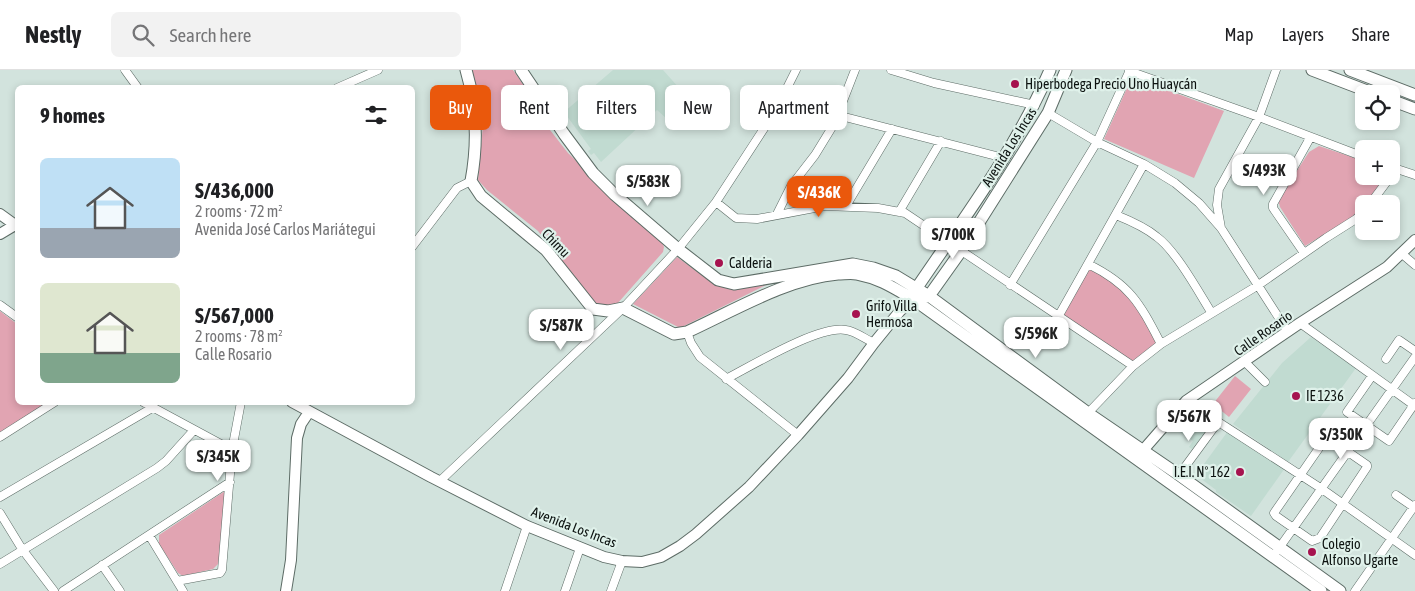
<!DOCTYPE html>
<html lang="en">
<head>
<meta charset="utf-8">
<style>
	:root { --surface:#fff; --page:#f2f2f2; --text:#202124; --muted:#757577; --line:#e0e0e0; --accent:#ea580c }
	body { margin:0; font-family:"Asap Condensed",sans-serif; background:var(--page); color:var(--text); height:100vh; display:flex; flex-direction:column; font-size:19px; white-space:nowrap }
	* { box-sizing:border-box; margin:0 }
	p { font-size:16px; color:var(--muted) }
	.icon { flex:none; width:28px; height:28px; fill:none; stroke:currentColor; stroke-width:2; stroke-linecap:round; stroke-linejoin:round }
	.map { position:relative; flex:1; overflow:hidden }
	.side { position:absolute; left:15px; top:15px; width:400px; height:320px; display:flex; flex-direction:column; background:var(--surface); border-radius:8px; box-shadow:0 2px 8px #0003 }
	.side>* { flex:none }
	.top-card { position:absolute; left:430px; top:15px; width:475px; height:45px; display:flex; gap:10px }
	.controls { position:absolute; left:1355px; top:15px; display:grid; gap:10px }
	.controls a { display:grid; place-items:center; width:45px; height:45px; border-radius:8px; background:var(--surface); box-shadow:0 2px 8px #0003; font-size:25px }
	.price { position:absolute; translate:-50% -42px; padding:0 11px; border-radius:10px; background:#fff; color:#222; font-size:16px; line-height:32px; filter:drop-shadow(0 1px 2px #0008) }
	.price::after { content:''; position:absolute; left:50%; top:30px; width:15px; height:11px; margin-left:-8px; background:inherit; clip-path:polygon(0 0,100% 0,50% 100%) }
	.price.active { background:var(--accent); color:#fff }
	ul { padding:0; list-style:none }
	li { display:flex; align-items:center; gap:15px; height:125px; padding:0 25px }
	li span { display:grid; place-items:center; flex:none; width:140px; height:100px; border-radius:8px; color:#555 }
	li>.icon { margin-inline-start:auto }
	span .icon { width:60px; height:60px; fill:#fffc; stroke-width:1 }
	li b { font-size:21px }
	h2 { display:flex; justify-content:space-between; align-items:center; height:60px; padding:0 25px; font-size:21px }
	.pill { padding:0 18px; border-radius:8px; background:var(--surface); box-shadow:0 2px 8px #0003; font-size:18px; line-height:45px }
	.pill.active { background:var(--accent); color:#fff }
	header { display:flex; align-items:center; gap:30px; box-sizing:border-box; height:70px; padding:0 25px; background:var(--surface); border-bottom:1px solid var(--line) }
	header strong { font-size:24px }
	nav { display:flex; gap:28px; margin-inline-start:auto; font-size:18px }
	.search { width:350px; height:45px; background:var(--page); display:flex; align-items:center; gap:12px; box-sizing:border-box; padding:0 18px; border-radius:8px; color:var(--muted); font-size:19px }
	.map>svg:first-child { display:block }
	.built { fill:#c1dbd1 }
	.green { fill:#e1a4b2 }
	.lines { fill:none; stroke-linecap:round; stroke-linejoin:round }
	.minor-casing { stroke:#5d6c66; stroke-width:9 }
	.tertiary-casing { stroke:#5d6c66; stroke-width:12 }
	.secondary-casing { stroke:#5d6c66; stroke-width:13 }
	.minor { stroke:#fff; stroke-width:8 }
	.tertiary { stroke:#fff; stroke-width:10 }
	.secondary { stroke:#fff; stroke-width:11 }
	.poi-dot { fill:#a6134f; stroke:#dff1ea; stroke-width:2 }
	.labels { text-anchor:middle; stroke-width:4.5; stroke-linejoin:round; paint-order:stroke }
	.poi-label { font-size:14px; fill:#0c1210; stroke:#dff1ea; text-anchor:start }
	.street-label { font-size:14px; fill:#0c1210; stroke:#dff1ea }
</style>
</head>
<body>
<header>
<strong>Nestly</strong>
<div class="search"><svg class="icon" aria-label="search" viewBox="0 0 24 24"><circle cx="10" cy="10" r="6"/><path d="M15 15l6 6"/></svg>Search here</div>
<nav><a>Map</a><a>Layers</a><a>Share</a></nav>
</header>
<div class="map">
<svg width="1415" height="521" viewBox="0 0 1415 521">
	<rect width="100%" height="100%" fill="#d2e3dd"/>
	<path class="built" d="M613,0H663L689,29L667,49L657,40L601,92L594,83L591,85L588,81L591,79L564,42Z
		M1311,267L1356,298L1288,392L1233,354L1282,293Z
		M1189,336L1213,353L1192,379L1189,377L1193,371L1170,355Z
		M1228,361L1285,398L1251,446L1216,422V420L1196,405Z"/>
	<path class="green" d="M469,0H513L539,37L550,60L568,83L662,172L664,177L663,182L617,234C610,238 601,236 594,232L538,161L487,120L478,110L483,55Z
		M1132,7L1224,41L1194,108L1104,69Z
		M1319,76L1364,91V106H1388L1353,147L1305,176L1280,137L1278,130L1309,82Z
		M677,187L714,214L724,216L770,213L680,258L633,234Z
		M1089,199L1111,210L1133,231L1158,274L1131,294L1061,246Z
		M0,241L17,254L18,332L47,333L0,364Z
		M1235,306L1251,319L1229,347L1213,334Z
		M225,421L220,492L213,499L183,506L178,503L159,474V465Z"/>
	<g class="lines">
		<defs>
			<path id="minor" d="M125,0L138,18
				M891,0L934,13L1035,35
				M1129,1L1259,47L1364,87
				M337,18L378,0
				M1048,43L1097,72L1144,94L1175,113L1199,133L1221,158L1288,262
				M837,45L1004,88
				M1391,97L1415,105
				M716,132L736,148L757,149L825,136L878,138L905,143L1133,296
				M1370,134L1391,106
				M846,136L892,59
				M899,142L941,71
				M777,144L791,116L815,85L834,54L855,0
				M1116,145C1131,151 1145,157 1157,167C1176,181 1198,221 1211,242
				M1221,158L1217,135L1219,119L1259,47L1276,0
				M412,177L457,118L471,111
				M1304,183L1273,138V134L1310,68
				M1401,183L1415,195
				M1088,194C1131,215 1140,234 1161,274
				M1010,215L1097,72L1130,0
				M0,235L18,248
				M1058,247L1144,94
				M1300,253L1415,336
				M687,262L691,273L700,287L798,365
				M1386,289L1399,270L1415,281
				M1245,292L1265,312
				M1372,306L1347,342L1389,371L1415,333
				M726,309C753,295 819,255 846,260C855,261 865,269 874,273
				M1186,331L1322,419L1415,485
				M143,332L232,380
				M1088,343L1133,296L1161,274L1257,216L1326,168L1356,149L1364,141
				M0,367L55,332
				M1326,368H1328L1367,395V397L1320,468L1312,471L1276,446L1274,443Z
				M1179,405L1218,352
				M440,411L623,238L678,179L716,132L776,40L796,0
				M1396,425L1415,438
				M0,427L152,338
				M0,443L22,479L54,521
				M149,465L183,521
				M1277,481L1415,287
				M0,494L157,398L166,391L194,360
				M102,495L120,521
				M177,511L220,503L222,500L232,380L241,332
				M63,521L230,412
				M505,521L527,456
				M565,521L580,478
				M611,521L622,491
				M1355,521L1415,435"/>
			<path id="tertiary" d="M0,144L18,157
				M0,164L15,155
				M292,332L431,407L527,456L604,487L622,491L642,492L661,487L680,476L696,464L749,417L798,365L848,308L874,273L900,241L913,229L915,222
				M1138,386L1186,331L1300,253L1387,197L1415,170
				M286,521L291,490L297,368L301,354L309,342"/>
			<path id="secondary" d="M466,0C477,37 478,73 471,111L481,126L546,180L593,239L608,241L623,238L674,264L687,262C733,241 788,208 838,204C844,204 851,203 857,204C879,208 894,218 913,229L1321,521
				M521,0L564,64L593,103L614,124L678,179L718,210L734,214L853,194L873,198L896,206L929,226L1088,343L1179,405L1340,521
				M1312,0L1375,24
				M1350,0L1415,25
				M1391,30L1415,39
				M916,219C964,148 1016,79 1050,0
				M922,228L929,226L961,181L1048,43L1066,0"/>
		</defs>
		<use href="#minor" class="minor-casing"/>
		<use href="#tertiary" class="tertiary-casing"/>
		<use href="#secondary" class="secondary-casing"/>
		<use href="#minor" class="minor"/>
		<use href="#tertiary" class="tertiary"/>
		<use href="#secondary" class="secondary"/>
	</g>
	<g class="poi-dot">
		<circle cx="1015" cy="14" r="5"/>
		<circle cx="719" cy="193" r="5"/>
		<circle cx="856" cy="244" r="5"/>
		<circle cx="1296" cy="326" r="5"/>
		<circle cx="1240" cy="402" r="5"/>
		<circle cx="1312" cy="482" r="5"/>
	</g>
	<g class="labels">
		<g class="poi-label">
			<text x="1025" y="19">Hiperbodega Precio Uno Huaycán</text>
			<text x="729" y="198">Calderia</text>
			<text x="866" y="241">Grifo Villa<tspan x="866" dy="16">Hermosa</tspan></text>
			<text x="1306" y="331">IE 1236</text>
			<text x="1230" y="407" text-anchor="end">I.E.I. N° 162</text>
			<text x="1322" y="479">Colegio<tspan x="1322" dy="16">Alfonso Ugarte</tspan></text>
		</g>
		<g class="street-label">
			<text transform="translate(1009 77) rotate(-58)" y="5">Avenida Los Incas</text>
			<text transform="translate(556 173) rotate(46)" y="5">Chimu</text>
			<text transform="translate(1263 263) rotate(-35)" y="5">Calle Rosario</text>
			<text transform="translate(574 457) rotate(21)" y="5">Avenida Los Incas</text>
		</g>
	</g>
</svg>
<div class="controls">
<a><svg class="icon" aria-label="locate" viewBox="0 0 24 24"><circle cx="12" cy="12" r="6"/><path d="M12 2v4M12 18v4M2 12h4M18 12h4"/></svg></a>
<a>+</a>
<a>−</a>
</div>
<b class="price" style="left:1264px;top:126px">S/493K</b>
<b class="price" style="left:648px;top:137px">S/583K</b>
<b class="price active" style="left:819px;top:148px">S/436K</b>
<b class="price" style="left:953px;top:190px">S/700K</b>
<b class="price" style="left:561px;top:281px">S/587K</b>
<b class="price" style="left:1036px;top:289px">S/596K</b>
<b class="price" style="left:1189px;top:372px">S/567K</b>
<b class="price" style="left:1341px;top:390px">S/350K</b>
<b class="price" style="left:218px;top:412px">S/345K</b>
<div class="top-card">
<a class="pill active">Buy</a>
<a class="pill">Rent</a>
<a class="pill">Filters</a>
<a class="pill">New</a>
<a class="pill">Apartment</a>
</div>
<section class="side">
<h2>9 homes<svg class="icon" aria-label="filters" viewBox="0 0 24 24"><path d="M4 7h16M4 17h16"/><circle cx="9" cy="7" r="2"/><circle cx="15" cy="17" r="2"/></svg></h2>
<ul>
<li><span style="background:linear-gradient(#bfe0f5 70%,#9aa5b1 0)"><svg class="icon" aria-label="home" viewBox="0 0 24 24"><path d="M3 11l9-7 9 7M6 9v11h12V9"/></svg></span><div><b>S/436,000</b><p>2 rooms · 72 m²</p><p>Avenida José Carlos Mariátegui</p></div></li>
<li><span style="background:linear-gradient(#dfe7d0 70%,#7fa58c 0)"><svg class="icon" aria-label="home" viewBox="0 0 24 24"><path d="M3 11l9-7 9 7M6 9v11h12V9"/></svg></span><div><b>S/567,000</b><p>2 rooms · 78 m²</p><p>Calle Rosario</p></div></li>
</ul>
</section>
</div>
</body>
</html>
